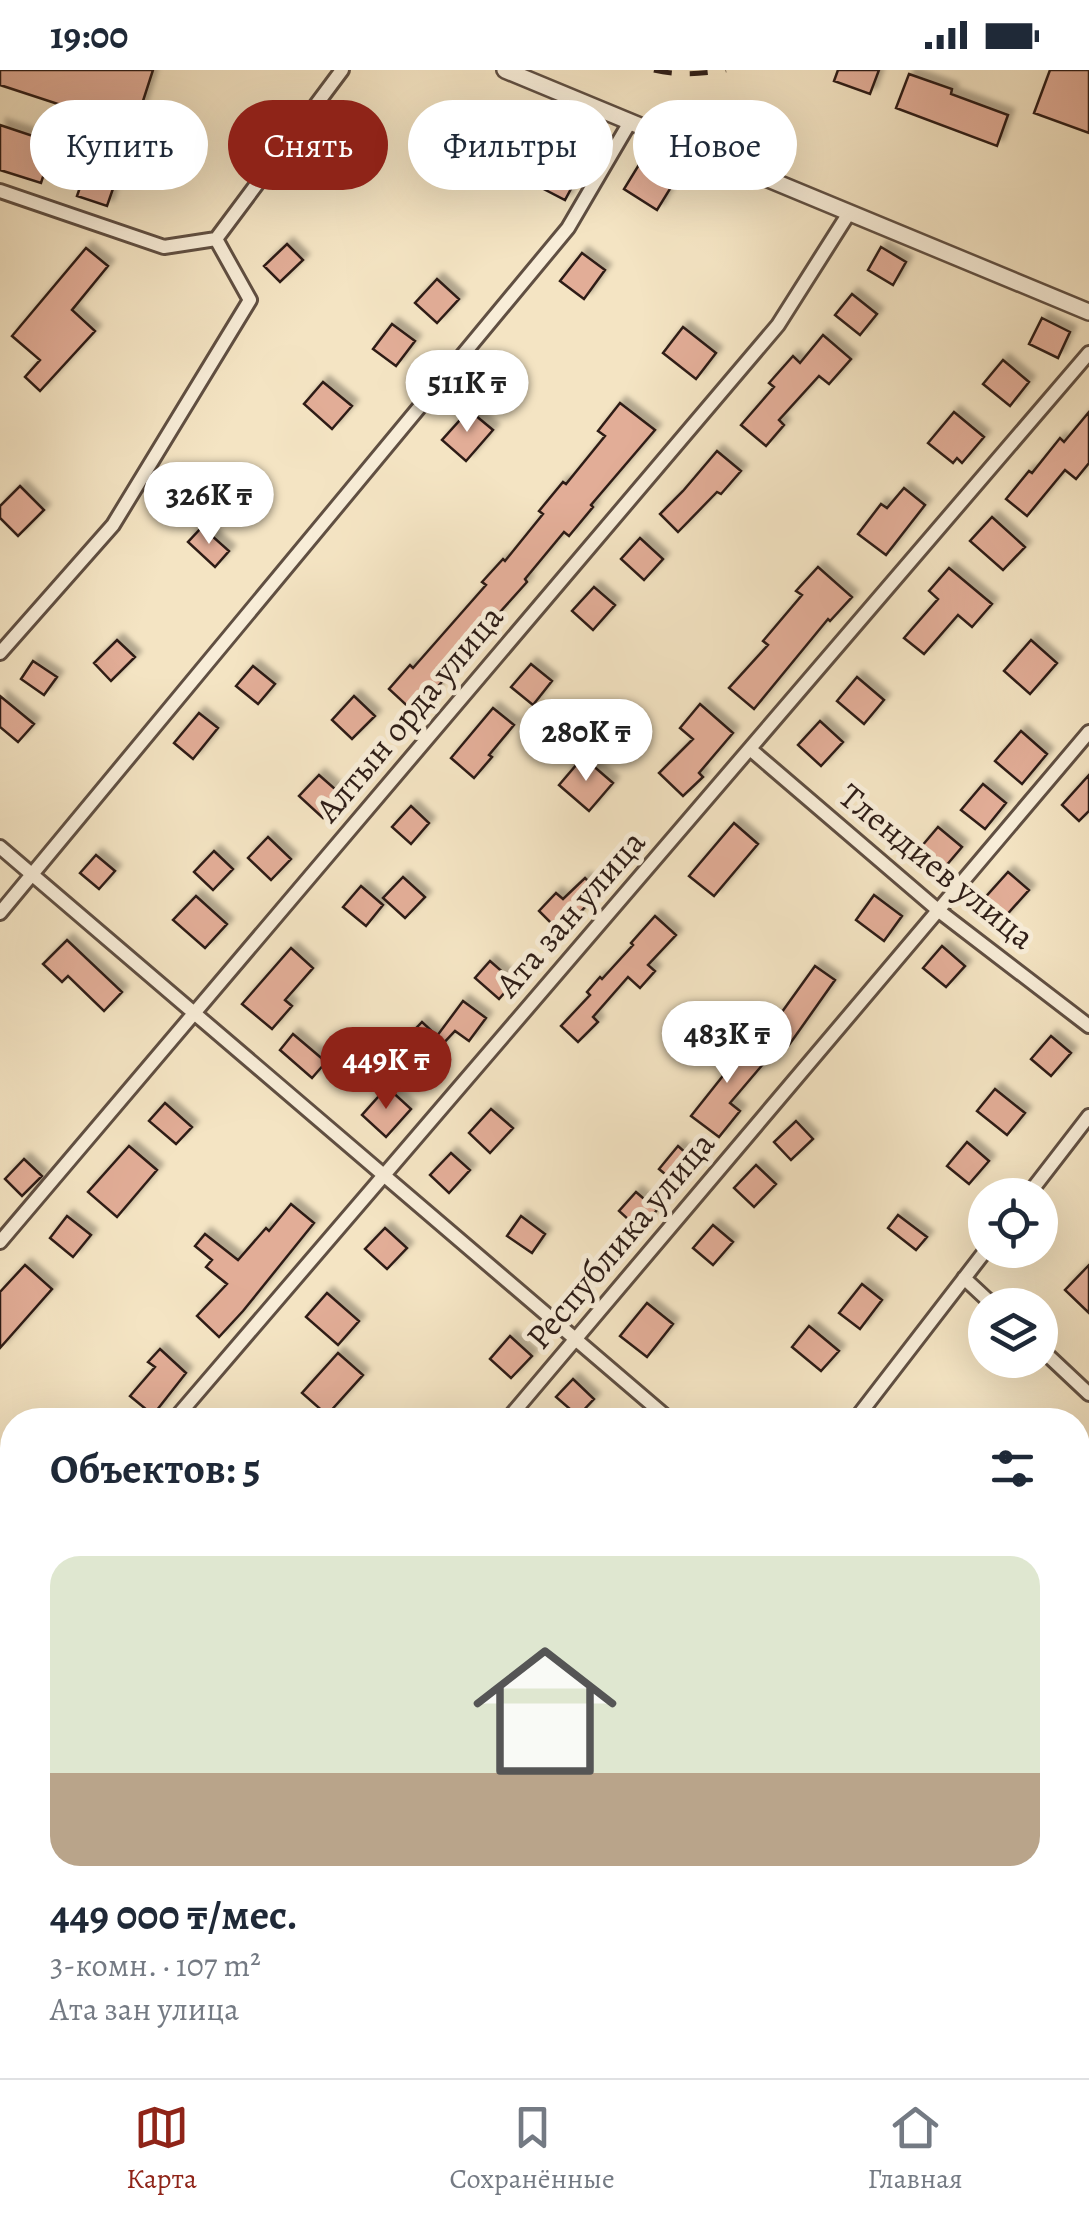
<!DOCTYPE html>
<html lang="ru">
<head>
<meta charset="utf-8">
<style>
	:root { --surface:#fff; --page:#f6f6f7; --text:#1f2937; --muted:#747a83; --line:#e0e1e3; --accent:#8f2418 }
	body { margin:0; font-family:Alegreya,serif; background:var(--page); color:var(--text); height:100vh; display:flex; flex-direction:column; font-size:38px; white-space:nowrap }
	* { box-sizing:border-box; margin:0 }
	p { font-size:32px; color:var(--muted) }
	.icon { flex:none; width:55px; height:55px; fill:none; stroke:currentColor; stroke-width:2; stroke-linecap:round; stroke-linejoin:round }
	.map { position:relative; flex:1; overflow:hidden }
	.side { position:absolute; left:0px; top:1338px; width:1090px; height:672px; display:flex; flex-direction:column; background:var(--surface); border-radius:40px 40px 0 0; box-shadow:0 10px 40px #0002 }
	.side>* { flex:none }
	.guide { position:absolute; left:30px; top:30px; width:1030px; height:90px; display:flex; gap:20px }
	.controls { position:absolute; left:968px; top:1108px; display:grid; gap:20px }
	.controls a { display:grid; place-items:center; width:90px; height:90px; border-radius:50%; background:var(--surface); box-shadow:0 10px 40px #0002; font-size:50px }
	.price { position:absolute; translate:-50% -85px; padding:0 22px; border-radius:35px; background:#fff; color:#222; font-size:32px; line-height:65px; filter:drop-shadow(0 2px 5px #0008) }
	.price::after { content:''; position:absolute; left:50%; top:60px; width:30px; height:22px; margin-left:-15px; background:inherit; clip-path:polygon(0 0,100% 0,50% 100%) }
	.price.current { background:var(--accent); color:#fff }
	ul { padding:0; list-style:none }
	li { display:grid; align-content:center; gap:20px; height:530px; padding:0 50px }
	li span { display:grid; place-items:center; height:310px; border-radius:30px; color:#555 }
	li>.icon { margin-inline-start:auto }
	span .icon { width:180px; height:180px; fill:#fffc; stroke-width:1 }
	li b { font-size:42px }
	h2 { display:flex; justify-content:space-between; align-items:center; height:120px; padding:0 50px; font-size:42px }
	.chip { padding:0 35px; border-radius:45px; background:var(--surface); box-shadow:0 10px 40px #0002; font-size:35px; line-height:90px }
	.chip.current { background:var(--accent); color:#fff }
	.status { display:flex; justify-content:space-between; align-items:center; height:70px; padding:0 50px; background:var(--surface); direction:ltr }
	.status svg { height:28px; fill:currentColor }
	.menu { display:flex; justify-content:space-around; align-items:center; height:140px; border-top:2px solid var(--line); background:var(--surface); font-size:28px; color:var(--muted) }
	.menu a { display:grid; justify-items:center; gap:5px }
	.menu .current { color:var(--accent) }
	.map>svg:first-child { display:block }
	.water { fill:#a2bbbf; stroke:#747c7c; stroke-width:2.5 }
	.building { fill:#e2ad97; stroke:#2e1d17; stroke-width:2.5; filter:url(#shadow) }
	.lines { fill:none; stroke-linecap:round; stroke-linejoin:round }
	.minor-casing { stroke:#604f42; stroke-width:18 }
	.tertiary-casing { stroke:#604f42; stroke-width:20 }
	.minor { stroke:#f8edd8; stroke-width:12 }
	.tertiary { stroke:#f8edd8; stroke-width:15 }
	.rail { stroke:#2e1d17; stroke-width:5; stroke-dasharray:18 18; stroke-linecap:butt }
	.labels { text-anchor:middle; stroke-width:10; stroke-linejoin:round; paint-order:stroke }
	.street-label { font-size:35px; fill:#2e1d17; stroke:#f8edd8 }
</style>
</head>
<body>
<div class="status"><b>19:00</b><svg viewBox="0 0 49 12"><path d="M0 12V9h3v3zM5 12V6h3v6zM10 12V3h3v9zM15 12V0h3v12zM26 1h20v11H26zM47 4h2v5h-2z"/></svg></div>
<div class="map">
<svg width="1089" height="2008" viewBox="0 0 1089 2008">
	<defs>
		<filter id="shadow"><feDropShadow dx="6" dy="-6" stdDeviation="2.5" flood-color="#0004"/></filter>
	</defs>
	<rect width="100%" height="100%" fill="#f4e4c3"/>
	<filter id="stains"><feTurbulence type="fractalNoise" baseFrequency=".002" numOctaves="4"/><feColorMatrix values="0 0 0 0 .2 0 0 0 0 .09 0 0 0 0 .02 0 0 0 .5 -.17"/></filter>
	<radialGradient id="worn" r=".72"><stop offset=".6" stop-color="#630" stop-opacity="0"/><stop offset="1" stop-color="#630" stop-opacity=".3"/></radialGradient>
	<path class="water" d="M0,1711L12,1736V1998H113L115,2008H0Z"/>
	<path class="building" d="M0,0H153L134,59L0,15Z
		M838,0H879L870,24L834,11Z
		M1050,0H1089V63L1034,43Z
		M909,4L952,19L951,24L1008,45L997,76L896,38Z
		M477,49L504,62L488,93L462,80Z
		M0,55L54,73L41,113L0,100Z
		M552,85L581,100L565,130L536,115Z
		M640,93L673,114L657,140L624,119Z
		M86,100L116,110L107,136L77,126Z
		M287,174L303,190L280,212L264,196Z
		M881,177L906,192L893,215L868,200Z
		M86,178L108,196L72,240L95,261L40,321L25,307L40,290L12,266Z
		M582,183L605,200L584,229L560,211Z
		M437,209L459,229L437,253L415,233Z
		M852,224L877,244L860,265L835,245Z
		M1042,248L1070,262L1058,288L1029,274Z
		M392,254L415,271L396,296L373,279Z
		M683,257L716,283L696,309L663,283Z
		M823,265L851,289L829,314L819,306L779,350L784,355L766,376L741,355L774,317L769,313L793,286L800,293Z
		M1003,290L1029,312L1010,336L983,314Z
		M323,312L352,336L332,359L304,334Z
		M620,333L655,360L591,435L593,437L569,466L564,462L525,509L527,512L466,580L467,581L436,619L437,620L416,644L389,619L410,595L413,598L486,515L482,512L503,489L505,491L543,444L539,441L563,412L566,414L605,366L598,361Z
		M469,340L493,360L466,391L442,370Z
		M954,342L984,367L962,393L957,388L953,393L928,373Z
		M1089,342V393L1076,409L1065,400L1027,446L1006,429L1029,401L1032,403L1060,368L1064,372Z
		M717,381L741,401L721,424L717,422L678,462L660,444L683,421Z
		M20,416L44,440L18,466L0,448V436Z
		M904,418L925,435L886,485L858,464L881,434L887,438Z
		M992,447L1025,477L1003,500L970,471Z
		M202,457L229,481L215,497L188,472Z
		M640,468L663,489L644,510L621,489Z
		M818,497L852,527L830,551L828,549L754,639L729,618L768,575L763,571L802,525L796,521Z
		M949,498L992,534L972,557L958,545L924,584L904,568L938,529L929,521Z
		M594,517L615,535L593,560L572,541Z
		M117,570L135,587L111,611L94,593Z
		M1031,570L1057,593L1030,624L1004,601Z
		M33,591L57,607L44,625L21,609Z
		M531,594L552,611L533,635L511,617Z
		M253,596L275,614L258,634L236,616Z
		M857,607L884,630L864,654L837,631Z
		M0,626L34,654L18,672L0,657Z
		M354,626L375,646L352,669L332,650Z
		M700,634L733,663L699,703L703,707L683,726L659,703L693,669L680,658Z
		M493,638L514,655L489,685L492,687L474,708L451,688Z
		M199,643L218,658L193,689L174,673Z
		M820,651L843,672L821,696L798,675Z
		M1021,661L1047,684L1022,714L995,691Z
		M583,687L613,713L589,741L559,715Z
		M319,705L343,726L323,748L299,726Z
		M1089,705V741L1079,751L1062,735Z
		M983,714L1006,733L985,759L961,740Z
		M411,736L429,753L411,774L392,757Z
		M734,753L758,774L714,826L689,806Z
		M938,757L962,777L945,797L921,777Z
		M268,767L291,789L271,810L248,788Z
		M214,781L233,799L213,820L194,802Z
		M96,785L115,801L99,819L80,803Z
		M1008,802L1029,820L1003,849L982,831Z
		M403,807L425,827L405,848L383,828Z
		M585,808L599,822L561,863L539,841L556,823L563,829Z
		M361,816L383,835L366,856L343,837Z
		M874,825L902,846L884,871L856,850Z
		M196,826L227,854L205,878L173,850Z
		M655,846L676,865L648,895L655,901L640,918L628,907L593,947L598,952L578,972L561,956L590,925L587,922L600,907L602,909L633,875L631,873Z
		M67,870L122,922L104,941L68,906L62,912L43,894Z
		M942,876L965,896L946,917L923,898Z
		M291,878L313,898L285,930L292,936L272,959L242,934Z
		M490,891L514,912L499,929L475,908Z
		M815,896L835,910L789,975L769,960Z
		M463,931L486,948L469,971L455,961L423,995L400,975L422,952L437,966Z
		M293,964L326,992L312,1008L280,980Z
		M733,966L764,993L730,1033L740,1041L719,1067L691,1046L726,1002L712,990Z
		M1051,966L1071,983L1051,1006L1031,989Z
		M387,1017L411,1039L386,1067L362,1045Z
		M995,1019L1025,1043L1007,1065L977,1041Z
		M165,1033L192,1057L176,1074L149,1051Z
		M491,1039L513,1058L490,1083L469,1063Z
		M796,1051L813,1069L791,1090L774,1072Z
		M967,1072L989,1091L969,1114L947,1096Z
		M129,1076L157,1100L117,1147L88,1122Z
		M678,1076L696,1092L677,1114L659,1099Z
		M451,1083L470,1100L449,1123L430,1105Z
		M24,1089L42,1106L22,1126L5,1109Z
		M756,1095L776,1114L754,1137L734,1118Z
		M636,1122L657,1140L640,1160L619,1141Z
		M291,1134L314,1153L243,1241L219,1267L197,1246L227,1214L206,1197L212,1190L195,1176L205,1164L238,1190L266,1158L269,1161Z
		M898,1145L927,1167L916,1180L888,1158Z
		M67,1146L91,1165L73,1187L50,1168Z
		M521,1146L545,1164L532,1183L507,1166Z
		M713,1155L733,1172L713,1195L693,1178Z
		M385,1158L407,1178L387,1199L365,1179Z
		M25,1195L52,1219L0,1278V1222Z
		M1089,1195V1243L1065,1220Z
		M862,1214L882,1230L860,1259L839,1243Z
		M327,1223L359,1251L338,1275L306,1247Z
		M647,1233L673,1254L647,1287L620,1266Z
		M809,1256L839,1281L821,1301L792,1277Z
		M510,1266L532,1286L511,1308L490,1289Z
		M160,1279L186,1303L153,1345L130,1326L155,1297L148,1292Z
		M338,1283L363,1305L327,1345L302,1323Z
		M573,1309L594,1329L578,1346L556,1327Z"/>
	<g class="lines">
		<defs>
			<path id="minor" d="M0,121L164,177L216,169L342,0
				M0,583L113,455L250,230L216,169
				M750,679L939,841L1089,956
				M0,777L670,1350
				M0,843L568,158L630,52
				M1028,1125L1089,1046
				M0,1172L778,255L849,143
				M964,1208L993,1235
				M1040,1278L1089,1324
				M174,1350L1089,283
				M507,1350L1089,662
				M855,1350L986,1180
				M0,1553L12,1539
				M0,1580L12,1592
				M1078,1648L1089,1658
				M460,1998L472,2008"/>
			<path id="tertiary" d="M505,0L1089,242"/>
		</defs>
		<use href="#minor" class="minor-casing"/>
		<use href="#tertiary" class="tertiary-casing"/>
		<use href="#minor" class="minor"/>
		<use href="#tertiary" class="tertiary"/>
		<path class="rail" d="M654,0C679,6 701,4 726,0"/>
	</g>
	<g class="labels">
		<g class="street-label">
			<text transform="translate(409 643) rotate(-50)" y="12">Алтын орда улица</text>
			<text transform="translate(937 796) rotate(39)" y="12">Тлендиев улица</text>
			<text transform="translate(570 843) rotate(-49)" y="12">Ата зан улица</text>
			<text transform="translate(620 1170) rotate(-50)" y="12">Республика улица</text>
		</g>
	</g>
	<rect width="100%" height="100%" filter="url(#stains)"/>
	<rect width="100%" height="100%" fill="url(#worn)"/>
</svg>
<div class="controls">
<a><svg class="icon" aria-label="locate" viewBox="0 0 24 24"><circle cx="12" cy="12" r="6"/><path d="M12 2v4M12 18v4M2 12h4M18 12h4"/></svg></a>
<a><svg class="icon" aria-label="layers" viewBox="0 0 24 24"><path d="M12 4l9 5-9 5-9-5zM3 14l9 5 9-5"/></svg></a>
</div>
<b class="price" style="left:467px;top:365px">511K ₸</b>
<b class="price" style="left:209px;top:477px">326K ₸</b>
<b class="price" style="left:586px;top:714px">280K ₸</b>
<b class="price" style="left:727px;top:1016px">483K ₸</b>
<b class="price current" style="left:386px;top:1042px">449K ₸</b>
<div class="guide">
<a class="chip">Купить</a>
<a class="chip current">Снять</a>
<a class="chip">Фильтры</a>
<a class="chip">Новое</a>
</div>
<section class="side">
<h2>Объектов: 5<svg class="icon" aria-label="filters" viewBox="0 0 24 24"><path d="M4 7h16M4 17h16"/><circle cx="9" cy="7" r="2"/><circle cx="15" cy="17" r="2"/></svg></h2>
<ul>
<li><span style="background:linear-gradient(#dfe7d0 70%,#b9a48a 0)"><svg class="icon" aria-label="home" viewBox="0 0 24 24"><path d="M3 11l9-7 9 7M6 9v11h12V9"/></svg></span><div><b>449 000 ₸/мес.</b><p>3-комн. · 107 m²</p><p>Ата зан улица</p></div></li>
</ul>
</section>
</div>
<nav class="menu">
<a class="current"><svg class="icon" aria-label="map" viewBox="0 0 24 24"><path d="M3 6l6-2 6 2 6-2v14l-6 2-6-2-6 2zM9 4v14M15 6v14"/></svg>Карта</a>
<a><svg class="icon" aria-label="saved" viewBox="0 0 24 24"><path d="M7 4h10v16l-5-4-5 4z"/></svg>Сохранённые</a>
<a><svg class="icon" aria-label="home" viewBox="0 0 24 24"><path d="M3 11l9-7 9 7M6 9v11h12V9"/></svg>Главная</a>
</nav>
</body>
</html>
